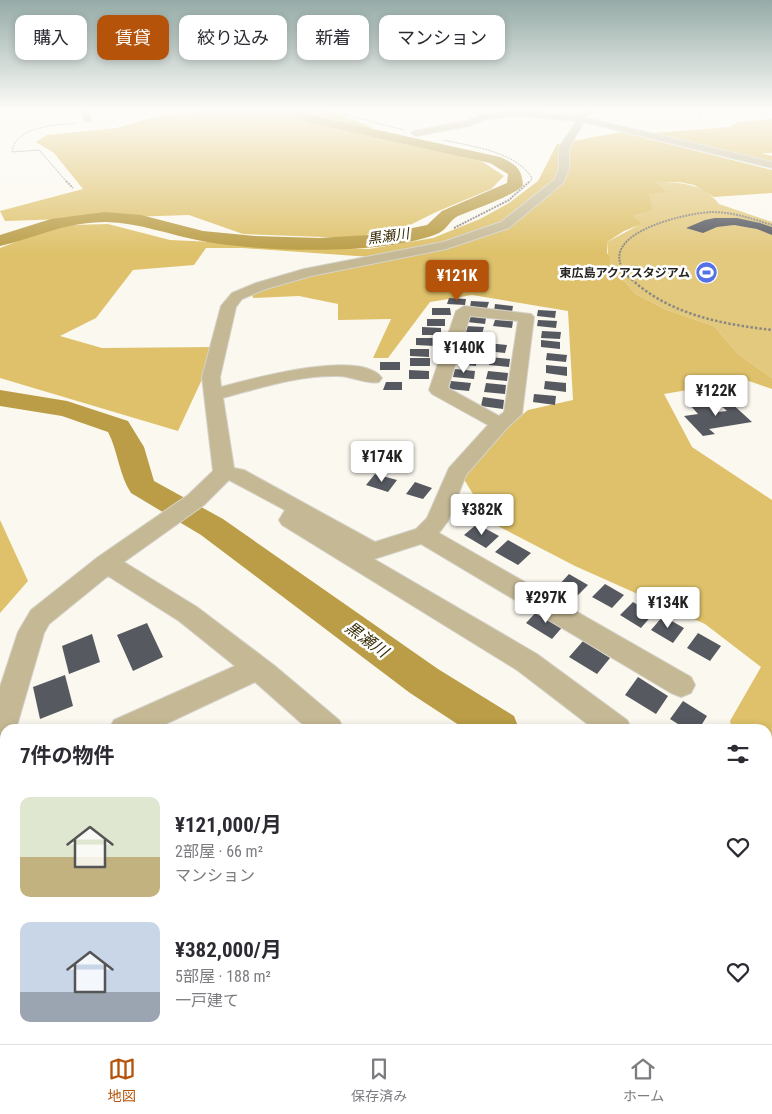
<!DOCTYPE html>
<html lang="ja">
<head>
<meta charset="utf-8">
<style>
	:root { --surface:#fff; --page:#f7f7f7; --text:#2b2b33; --muted:#7c7c81; --line:#e1e1e2; --accent:#b45309 }
	body { margin:0; font-family:"Roboto Condensed","Noto Sans JP",sans-serif; background:var(--page); color:var(--text); height:100vh; display:flex; flex-direction:column; font-size:19px; white-space:nowrap }
	* { box-sizing:border-box; margin:0 }
	p { font-size:16px; color:var(--muted) }
	.icon { flex:none; width:28px; height:28px; fill:none; stroke:currentColor; stroke-width:2; stroke-linecap:round; stroke-linejoin:round }
	.map { position:relative; flex:1; overflow:hidden }
	.panel { position:absolute; left:0px; top:724px; width:772px; height:321px; display:flex; flex-direction:column; background:var(--surface); border-radius:15px 15px 0 0; box-shadow:0 2px 8px #0003 }
	.panel>* { flex:none }
	.banner { position:absolute; left:15px; top:15px; width:500px; height:45px; display:flex; gap:10px }
	.price { position:absolute; translate:-50% -42px; padding:0 11px; border-radius:5px; background:#fff; color:#222; font-size:16px; line-height:32px; filter:drop-shadow(0 1px 2px #0008) }
	.price::after { content:''; position:absolute; left:50%; top:30px; width:15px; height:11px; margin-left:-8px; background:inherit; clip-path:polygon(0 0,100% 0,50% 100%) }
	.price.current { background:var(--accent); color:#fff }
	ul { padding:0; list-style:none }
	li { display:flex; align-items:center; gap:15px; height:125px; padding:0 20px }
	li span { display:grid; place-items:center; flex:none; width:140px; height:100px; border-radius:10px; color:#555 }
	li>.icon { margin-inline-start:auto }
	span .icon { width:60px; height:60px; fill:#fffc; stroke-width:1 }
	li b { font-size:21px }
	h2 { display:flex; justify-content:space-between; align-items:center; height:60px; padding:0 20px; font-size:21px }
	.pill { padding:0 18px; border-radius:10px; background:var(--surface); box-shadow:0 2px 8px #0003; font-size:18px; line-height:45px }
	.pill.current { background:var(--accent); color:#fff }
	.tabs { display:flex; justify-content:space-around; align-items:center; height:70px; border-top:1px solid var(--line); background:var(--surface); font-size:14px; color:var(--muted) }
	.tabs a { display:grid; justify-items:center; gap:2px }
	.tabs .current { color:var(--accent) }
	.map>svg:first-child { display:block }
	.green { fill:#e3c97e }
	.forest { fill:#dec16a }
	.lines { fill:none; stroke-linecap:round; stroke-linejoin:round }
	.river { fill:#ba9d46; fill-rule:evenodd }
	.building { fill:#565960 }
	.minor-casing { stroke:#d5d2ca; stroke-width:2 }
	.path-far2 { stroke:#8c8983; stroke-width:1; stroke-dasharray:2 1; stroke-linecap:butt }
	.path-far1 { stroke:#8c8983; stroke-width:2; stroke-dasharray:2 1; stroke-linecap:butt }
	.path { stroke:#8c8983; stroke-width:2.5; stroke-dasharray:2.5 2; stroke-linecap:butt }
	.minor { fill:#c5b995; fill-rule:evenodd }
	.labels { text-anchor:middle; stroke-width:5; stroke-linejoin:round; paint-order:stroke }
	.far-poi-label { font-size:12px; font-weight:bold; fill:#262421; stroke:#fff; text-anchor:end }
	.far-water-label { font-size:14px; font-style:italic; fill:#392d06; stroke:#fff }
	.water-label { font-size:16px; font-style:italic; fill:#392d06; stroke:#fff }
</style>
</head>
<body>
<div class="map">
<svg width="772" height="1044" viewBox="0 0 772 1044">
	<rect width="100%" height="100%" fill="#fbf8ef"/>
	<path class="green" d="M655,182C679,182 703,183 719,204L772,222V378L738,354L714,326L667,310L636,294L609,265L607,242L641,224L634,216L643,213L648,193L666,191Z"/>
	<path class="forest" d="M244,108H327L331,111L372,127L373,131L483,162L504,176L491,189L436,212L406,227L350,238L243,234L189,215L5,221L0,211L83,189L54,153L36,142L47,135L116,128L165,114Z
		M772,119V153H761L772,156V163L652,133L730,127L738,122Z
		M621,132L772,170V193L714,197L694,185L679,182H656L667,192L649,194L652,210L634,216L642,224L624,231L607,242V253L610,257L609,265L636,294L667,310L714,326L738,354L772,378V389L746,380L664,394L692,447L772,500V822L768,816V729H732L730,721L761,667L705,624L575,566L490,522L462,476L484,447L528,410L573,400L568,311L472,295L430,302L388,358H373L391,319L338,320V304L299,296L253,298L251,287L371,257L243,248H206L194,265L133,270L96,318L60,336L102,348L217,347L178,431L0,378V248L39,233L72,225L108,224L170,240L369,249L433,238L480,219L509,203L538,181L557,144Z
		M0,520L28,581L0,613Z"/>
	<g class="lines">
		<path class="river" d="M278,108H293L319,117L500,157C515,164 522,168 523,185C516,195 472,210 458,216C450,220 447,229 439,233C386,256 259,252 202,241C170,235 140,223 106,222C65,222 38,237 0,246V235L51,219L105,212L141,215L203,231L255,236L319,238L383,234L427,225L442,211L507,183L508,174L490,163L311,123Z
			M0,390L67,401L128,421L144,447L154,481L223,519L438,669L514,716L519,729H465L410,693L201,535L131,493C119,475 118,451 108,432L62,416L0,406Z
			M768,915L772,917V973L768,971Z"/>
	</g>
	<path class="building" d="M715,218H737L760,223L772,227V235L757,229L734,225L717,227L703,233L686,228L705,220Z
		M449,298L466,299L465,305L447,304Z
		M471,301L489,302L487,308L470,307Z
		M495,304L513,306L512,312L494,311Z
		M432,308H450L451,315H432Z
		M538,310L556,311L555,318L537,316Z
		M468,316L486,318L485,324L467,322Z
		M427,319H445V326H427Z
		M495,320L513,321L512,328L493,326Z
		M538,320L557,321L556,328L537,326Z
		M466,326L484,327L482,334L464,332Z
		M422,327L441,328V335H422Z
		M542,331L561,332L560,339L541,338Z
		M463,336L482,338L480,345L461,343Z
		M416,338H435V346L416,345Z
		M541,340L560,342V349L541,347Z
		M487,343L507,345L505,353L486,351Z
		M461,346L480,348L479,355L459,353Z
		M410,349H429V357L410,356Z
		M547,353L567,355L566,362L546,360Z
		M458,356L477,358L476,366L456,364Z
		M490,357L510,359L509,367L489,365Z
		M410,358H430V366H410Z
		M380,362H400V370H380Z
		M546,365L567,367V376L546,373Z
		M455,369L475,371L474,379L453,377Z
		M409,370L429,371V379H409Z
		M488,371L508,373L507,381L486,379Z
		M451,381L471,383L469,391L449,389Z
		M545,381L566,383V392L544,389Z
		M386,382H402V390H383Z
		M486,383L506,385L505,394L484,392Z
		M534,394L556,396L555,405L533,402Z
		M483,397L504,400L503,409L481,406Z
		M729,401L752,422L709,429L715,434L703,436L684,416L698,414L690,405L707,403L717,412L727,411L717,402Z
		M375,474L397,480L388,492L366,485Z
		M415,482L432,488L423,499L406,494Z
		M477,524L499,536L486,548L464,535Z
		M508,540L531,553L518,565L495,552Z
		M569,574L588,585L575,598L557,587Z
		M605,584L624,595L612,608L592,597Z
		M633,602L653,614L641,628L620,615Z
		M539,609L565,624L552,639L526,623Z
		M663,616L684,628L673,643L651,630Z
		M147,623L163,657L133,671L117,635Z
		M698,633L721,646L710,661L687,648Z
		M92,634L100,662L69,674L62,646Z
		M583,641L610,658L597,674L569,657Z
		M65,675L73,706L40,719L33,687Z
		M638,677L668,696L656,714L625,695Z
		M683,701L707,716L699,729H686L670,719Z"/>
	<g class="lines">
		<defs>
			<path id="minor" d="M81,108H89L91,122H85Z
				M584,108H592L587,118L772,162V168L584,122L569,148V169L563,183L509,228L446,249L311,276L266,289L242,299L236,307L220,377L221,387C251,379 361,348 382,378L379,382C366,385 352,376 338,376C299,375 260,388 223,398L234,468L244,470L375,542L416,529L427,518L449,468L488,425L432,394L429,390L456,311L464,306L531,314L534,317L522,414L507,428L466,475L448,521L439,533L691,677L695,685L691,693L681,697L671,693L421,544L374,559L537,654L627,720L632,729H594L517,670L282,525L279,520L285,510L229,480L204,505L124,562L197,607L275,666L339,720L344,729H308L255,682L155,729H109L114,720L235,666L179,621L108,576L49,624L44,633L16,729H5V744L0,746V687L18,632L31,610L98,557L188,495L213,471L202,377L221,306L232,293L256,283L304,269L443,242L501,222L554,180L559,169V148L576,121L520,116L485,119L469,126L416,136L411,133L413,131L467,121L483,114L520,110L579,116ZM470,316L518,321L504,412L499,416L448,388Z
				M5,768V798L0,800V770Z
				M768,841L772,843V879L768,877Z
				M608,1040H649L651,1044H610Z"/>
		</defs>
		<use href="#minor" class="minor-casing"/>
		<path class="path-far2" d="M334,108L343,114L404,130
			M698,108L703,122
			M444,140C473,147 515,151 532,178L530,182
			M67,182L39,150L12,152C15,126 56,125 76,123"/>
		<path class="path-far1" d="M66,181L73,188
			M454,228L509,200L530,181
			M629,277C589,235 684,213 712,212C733,212 753,219 772,225"/>
		<path class="path" d="M628,276C667,314 720,324 772,330"/>
		<use href="#minor" class="minor"/>
	</g>
	<linearGradient id="sky" x2="0" y2="1"><stop stop-color="#95aba7"/><stop offset="0.43" stop-color="#fdfcf8"/><stop offset="1" stop-color="#fdfcf8" stop-opacity="0"/></linearGradient>
	<rect width="772" height="254" fill="url(#sky)"/>
	<defs>
		<symbol id="stadium-disc" viewBox="-11 -11 22 22"><circle r="9.5" fill="#5472e7" stroke="#fff"/><path d="M0-5a6.5 5 0 1 0 0 10a6.5 5 0 1 0 0-10ZM-3.5-1.8h7v3.6h-7Z" fill="#fff"/></symbol>
	</defs>
	<g fill-rule="evenodd">
		<use href="#stadium-disc" x="694" y="260" width="25" height="25"/>
	</g>
	<g class="labels">
		<g class="far-poi-label">
			<text x="690" y="277">東広島アクアスタジアム</text>
		</g>
		<g class="far-water-label">
			<text transform="translate(388 236) rotate(-8)" y="5">黒瀬川</text>
		</g>
		<g class="water-label">
			<text transform="translate(367 639) rotate(36)" y="6">黒瀬川</text>
		</g>
	</g>
</svg>
<b class="price current" style="left:457px;top:302px">¥121K</b>
<b class="price" style="left:464px;top:374px">¥140K</b>
<b class="price" style="left:716px;top:417px">¥122K</b>
<b class="price" style="left:382px;top:483px">¥174K</b>
<b class="price" style="left:482px;top:536px">¥382K</b>
<b class="price" style="left:546px;top:624px">¥297K</b>
<b class="price" style="left:668px;top:629px">¥134K</b>
<div class="banner">
<a class="pill">購入</a>
<a class="pill current">賃貸</a>
<a class="pill">絞り込み</a>
<a class="pill">新着</a>
<a class="pill">マンション</a>
</div>
<section class="panel">
<h2>7件の物件<svg class="icon" aria-label="filters" viewBox="0 0 24 24"><path d="M4 7h16M4 17h16"/><circle cx="9" cy="7" r="2"/><circle cx="15" cy="17" r="2"/></svg></h2>
<ul>
<li><span style="background:linear-gradient(#dfe7d0 60%,#c2b280 0)"><svg class="icon" aria-label="home" viewBox="0 0 24 24"><path d="M3 11l9-7 9 7M6 9v11h12V9"/></svg></span><div><b>¥121,000/月</b><p>2部屋 · 66 m²</p><p>マンション</p></div><svg class="icon" aria-label="heart" viewBox="0 0 24 24"><path d="M12 20l-8-8c-3-5 5-10 8-4 3-6 11-1 8 4z"/></svg></li>
<li><span style="background:linear-gradient(#c9d6e8 70%,#9aa5b1 0)"><svg class="icon" aria-label="home" viewBox="0 0 24 24"><path d="M3 11l9-7 9 7M6 9v11h12V9"/></svg></span><div><b>¥382,000/月</b><p>5部屋 · 188 m²</p><p>一戸建て</p></div><svg class="icon" aria-label="heart" viewBox="0 0 24 24"><path d="M12 20l-8-8c-3-5 5-10 8-4 3-6 11-1 8 4z"/></svg></li>
</ul>
</section>
</div>
<nav class="tabs">
<a class="current"><svg class="icon" aria-label="map" viewBox="0 0 24 24"><path d="M3 6l6-2 6 2 6-2v14l-6 2-6-2-6 2zM9 4v14M15 6v14"/></svg>地図</a>
<a><svg class="icon" aria-label="saved" viewBox="0 0 24 24"><path d="M7 4h10v16l-5-4-5 4z"/></svg>保存済み</a>
<a><svg class="icon" aria-label="home" viewBox="0 0 24 24"><path d="M3 11l9-7 9 7M6 9v11h12V9"/></svg>ホーム</a>
</nav>
</body>
</html>
